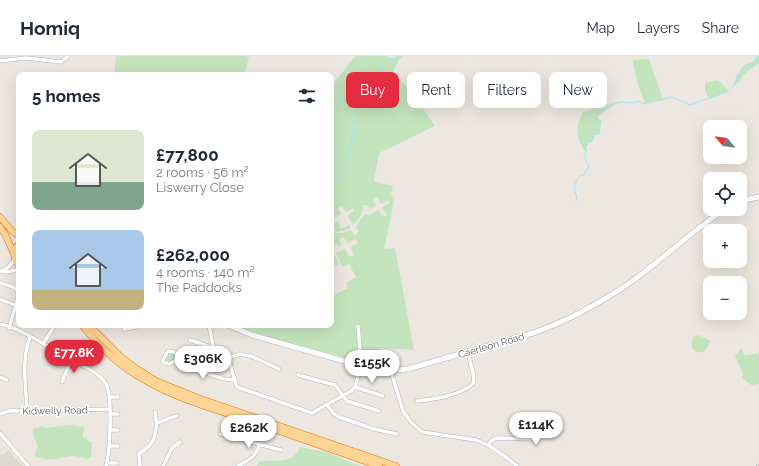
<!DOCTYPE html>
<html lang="en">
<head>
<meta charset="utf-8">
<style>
	:root { --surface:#fff; --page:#f6f6f7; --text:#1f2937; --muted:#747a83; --line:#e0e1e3; --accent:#e52d41 }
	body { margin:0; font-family:Raleway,sans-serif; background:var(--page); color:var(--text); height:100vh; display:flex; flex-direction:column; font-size:15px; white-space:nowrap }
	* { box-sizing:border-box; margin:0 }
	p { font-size:13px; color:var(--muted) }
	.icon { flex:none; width:22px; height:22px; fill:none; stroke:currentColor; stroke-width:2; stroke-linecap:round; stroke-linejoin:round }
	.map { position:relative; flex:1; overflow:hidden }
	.side { position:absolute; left:16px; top:16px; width:318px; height:256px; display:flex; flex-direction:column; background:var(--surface); border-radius:8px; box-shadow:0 4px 16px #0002 }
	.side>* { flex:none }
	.guide { position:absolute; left:346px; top:16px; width:353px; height:36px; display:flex; gap:8px }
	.needle { width:26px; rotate:298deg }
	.controls { position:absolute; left:703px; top:64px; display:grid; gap:8px }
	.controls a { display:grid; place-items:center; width:44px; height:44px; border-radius:8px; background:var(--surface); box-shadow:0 4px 16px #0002; font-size:20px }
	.price { position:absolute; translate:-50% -34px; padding:0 9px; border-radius:14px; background:#fff; color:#222; font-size:13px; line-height:26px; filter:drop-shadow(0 1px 2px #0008) }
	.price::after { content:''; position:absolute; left:50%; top:24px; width:12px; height:9px; margin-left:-6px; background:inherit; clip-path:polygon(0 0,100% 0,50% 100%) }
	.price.on { background:var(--accent); color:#fff }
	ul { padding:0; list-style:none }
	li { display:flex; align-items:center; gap:12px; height:100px; padding:0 16px }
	li span { display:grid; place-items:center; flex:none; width:112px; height:80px; border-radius:8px; color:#555 }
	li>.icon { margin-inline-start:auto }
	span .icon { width:48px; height:48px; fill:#fffc; stroke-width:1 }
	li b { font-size:17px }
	h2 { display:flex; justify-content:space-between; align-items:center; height:48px; padding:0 16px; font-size:17px }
	.tag { padding:0 14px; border-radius:8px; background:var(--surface); box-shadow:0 4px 16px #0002; font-size:14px; line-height:36px }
	.tag.on { background:var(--accent); color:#fff }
	header { display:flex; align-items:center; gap:24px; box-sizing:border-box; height:56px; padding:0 20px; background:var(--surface); border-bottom:1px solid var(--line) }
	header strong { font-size:19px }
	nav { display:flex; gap:22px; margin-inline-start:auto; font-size:14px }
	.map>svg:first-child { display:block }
	.education { fill:#ded9d1 }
	.green { fill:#c4e4bd }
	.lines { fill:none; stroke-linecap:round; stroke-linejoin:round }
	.stream { stroke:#9fe6fd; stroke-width:1 }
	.minor-casing { stroke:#b1b5b8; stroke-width:4.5 }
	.secondary-casing { stroke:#b0b5b8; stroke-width:6 }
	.trunk-casing { stroke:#e87704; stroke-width:7 }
	.minor { stroke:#fff; stroke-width:3.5 }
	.secondary { stroke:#fff; stroke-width:5 }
	.trunk { stroke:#fcd496; stroke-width:6 }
	.rail-casing { stroke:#b0b1b1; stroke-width:2.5 }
	.rail { stroke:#fff; stroke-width:1; stroke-dasharray:3; stroke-linecap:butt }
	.labels { text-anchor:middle; stroke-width:3; stroke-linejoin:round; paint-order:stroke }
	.street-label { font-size:10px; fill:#595e61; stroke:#fff }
</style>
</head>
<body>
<header>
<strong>Homiq</strong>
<nav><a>Map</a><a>Layers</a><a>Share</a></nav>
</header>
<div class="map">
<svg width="759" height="410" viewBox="0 0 759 410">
	<rect width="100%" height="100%" fill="#ece7e0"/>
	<path class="education" d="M8,394L23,410H0V398L2,399Z"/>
	<path class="green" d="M116,0H246L249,1L244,19H114Z
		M355,0H387L389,2L395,3L397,0H403L398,5L393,16L412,36L435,70L379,97L374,125L393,130L391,137L394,146L384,193L395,192L414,294L379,292L378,311L375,312L359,308L362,288L361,269L355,270L358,279L356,306L336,299L269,281L234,269H331V235L333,239L348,232L346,227L356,221L349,208L343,211L336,197L345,193L349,201L354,199L350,191L358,187L356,183L347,187L344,181L339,183L342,189L339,191L337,188L334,189L332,187L331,191L339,208L331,212V175C336,179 345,177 351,174L354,179L359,176L356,171L362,161L366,158L368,160L378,154L383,161L387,159L382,151L390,147L388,144L381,148L377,141L373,144L376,150L370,153L367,149H363C363,158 359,163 353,169L347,159L354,155L353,152L346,156L342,150L338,152L341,158L334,162L331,157V31Z
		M756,0H759V7C749,16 745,13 739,27H737L733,31L738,18L741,16L740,14L743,10L753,6Z
		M649,3L663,43L645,47L638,29L633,7V4Z
		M718,24L729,35L709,43L705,34V27Z
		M614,47V49L599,58L597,62L601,65L599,78L593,79L594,81L592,86H589L586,91L587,94L585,96C576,80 574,71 584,55H588Z
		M331,165L333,168L338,166L341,173L350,168V173L336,176L331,171Z
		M699,279L711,285L704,296C692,297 690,292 693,281Z
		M741,292L743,295L744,299H748L752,298L756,299L759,296V328L751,329L742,322L743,318L735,300Z
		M169,296L174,298L176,300L174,304L168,307L164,304Z
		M72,369L83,371L85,374L83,377V381L92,387L91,401L86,403C74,398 69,400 57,403C51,405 40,402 34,399L38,391L34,381L33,373L38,372L42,370L46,372Z
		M300,391L327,396L352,407L362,410H257L258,406C276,402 293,410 300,391Z"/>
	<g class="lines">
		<path class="stream" d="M732,32C735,29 735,25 737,20C741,13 749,10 756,7V3L759,0
			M331,46L333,48L339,45L349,44L356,40L361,44L364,41L373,43L378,38V36L374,37L381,25L379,16H380L383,11H381L383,6L389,2L395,3L397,0
			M332,125L339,124L347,111L348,99L352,84L353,71L357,60L358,47L361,44
			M576,144L577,141L574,133L577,123L581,119H584L589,110L584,101L587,94L585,92L589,86H592L594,81L593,79L599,78L601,65L597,62C599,57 615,47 620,46C627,46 632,48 639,45L644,48L673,41L690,49L729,35"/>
		<defs>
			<path id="minor" d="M0,5L26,2L61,6L68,0
				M0,215L5,216L19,214
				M1,215L7,212L15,204
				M0,227L13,231L16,233L18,236V242L9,272
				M0,243L15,249
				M0,268C22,273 43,288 63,299C75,306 87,311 98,319C101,321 104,325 106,328C113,340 110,396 106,410
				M209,269L213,290L214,292L226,296L227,298L237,331L312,357L351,335L355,331L361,310
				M124,273L136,271L137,269
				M190,284L214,292
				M43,288L55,269
				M168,295L174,296L178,299L175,305L169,308L163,306V304Z
				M228,302L240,298L251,300L279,313
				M176,304C188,310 222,325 234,324
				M357,309L360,293L358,270
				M391,315L403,355L410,365L422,376L476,384L488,389L506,401L517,410
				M298,319L335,329L347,345L379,355
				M0,321L7,324
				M62,326L71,304
				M355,331L383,340
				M110,341H118
				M417,345C436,343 458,340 473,328L474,322L468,296
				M327,349L334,358L339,361L374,373L397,378
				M27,354C26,331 21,304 30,281
				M0,358L9,355L110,353
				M110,358H118
				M157,367C165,365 170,361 177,360
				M109,374H118
				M0,377L28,410
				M220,378L281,394
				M488,389L493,383L498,382L530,383L541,379L557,376L558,374L557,370
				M109,390H118
				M107,407H117
				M140,410L139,398C142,395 146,393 149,390C158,381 157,367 155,356
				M163,410L172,392L180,386
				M238,410C250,403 255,402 260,388"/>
			<path id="secondary" d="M740,145L759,141
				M228,269L252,279L369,312L384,315L408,313L533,277C568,265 600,247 631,226C663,203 692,175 725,153"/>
			<path id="trunk" d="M0,161L12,175L19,180
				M0,171L5,178L14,198
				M19,188C12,195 13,203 19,210
				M82,269C99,290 119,310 143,323C178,344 218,354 256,367C297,381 338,396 379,410
				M89,269L121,301L137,313L156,325L198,342L396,410"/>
		</defs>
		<use href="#minor" class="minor-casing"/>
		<use href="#secondary" class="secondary-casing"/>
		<use href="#trunk" class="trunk-casing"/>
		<use href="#minor" class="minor"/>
		<use href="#secondary" class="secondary"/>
		<use href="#trunk" class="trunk"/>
		<defs>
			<path id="rail" d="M757,410L759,409"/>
		</defs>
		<use href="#rail" class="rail-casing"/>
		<use href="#rail" class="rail"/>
	</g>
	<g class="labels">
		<g class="street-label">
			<text transform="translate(491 289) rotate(-16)" y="4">Caerleon Road</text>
			<text transform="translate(55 354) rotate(-1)" y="4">Kidwelly Road</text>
		</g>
	</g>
</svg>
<div class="controls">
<a><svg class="needle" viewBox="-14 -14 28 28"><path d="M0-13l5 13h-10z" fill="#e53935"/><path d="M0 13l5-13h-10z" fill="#747a83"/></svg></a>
<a><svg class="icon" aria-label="locate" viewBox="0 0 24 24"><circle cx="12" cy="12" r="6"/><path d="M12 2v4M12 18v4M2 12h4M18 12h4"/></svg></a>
<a>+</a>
<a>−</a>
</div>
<b class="price on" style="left:74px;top:318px">£77.8K</b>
<b class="price" style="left:203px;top:324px">£306K</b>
<b class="price" style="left:372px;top:328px">£155K</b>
<b class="price" style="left:536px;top:390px">£114K</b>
<b class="price" style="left:249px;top:393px">£262K</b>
<div class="guide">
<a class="tag on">Buy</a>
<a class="tag">Rent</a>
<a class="tag">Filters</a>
<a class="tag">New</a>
</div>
<section class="side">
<h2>5 homes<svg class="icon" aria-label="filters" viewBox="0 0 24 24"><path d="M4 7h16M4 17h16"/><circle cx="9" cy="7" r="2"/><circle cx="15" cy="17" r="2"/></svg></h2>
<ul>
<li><span style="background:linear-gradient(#dfe7d0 65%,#7fa58c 0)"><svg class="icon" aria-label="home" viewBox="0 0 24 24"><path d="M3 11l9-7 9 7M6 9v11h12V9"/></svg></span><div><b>£77,800</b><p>2 rooms · 56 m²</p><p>Liswerry Close</p></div></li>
<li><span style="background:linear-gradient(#a9c7e8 75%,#c2b280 0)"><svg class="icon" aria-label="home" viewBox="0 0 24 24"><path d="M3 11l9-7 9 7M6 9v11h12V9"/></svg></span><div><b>£262,000</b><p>4 rooms · 140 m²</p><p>The Paddocks</p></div></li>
</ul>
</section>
</div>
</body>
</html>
